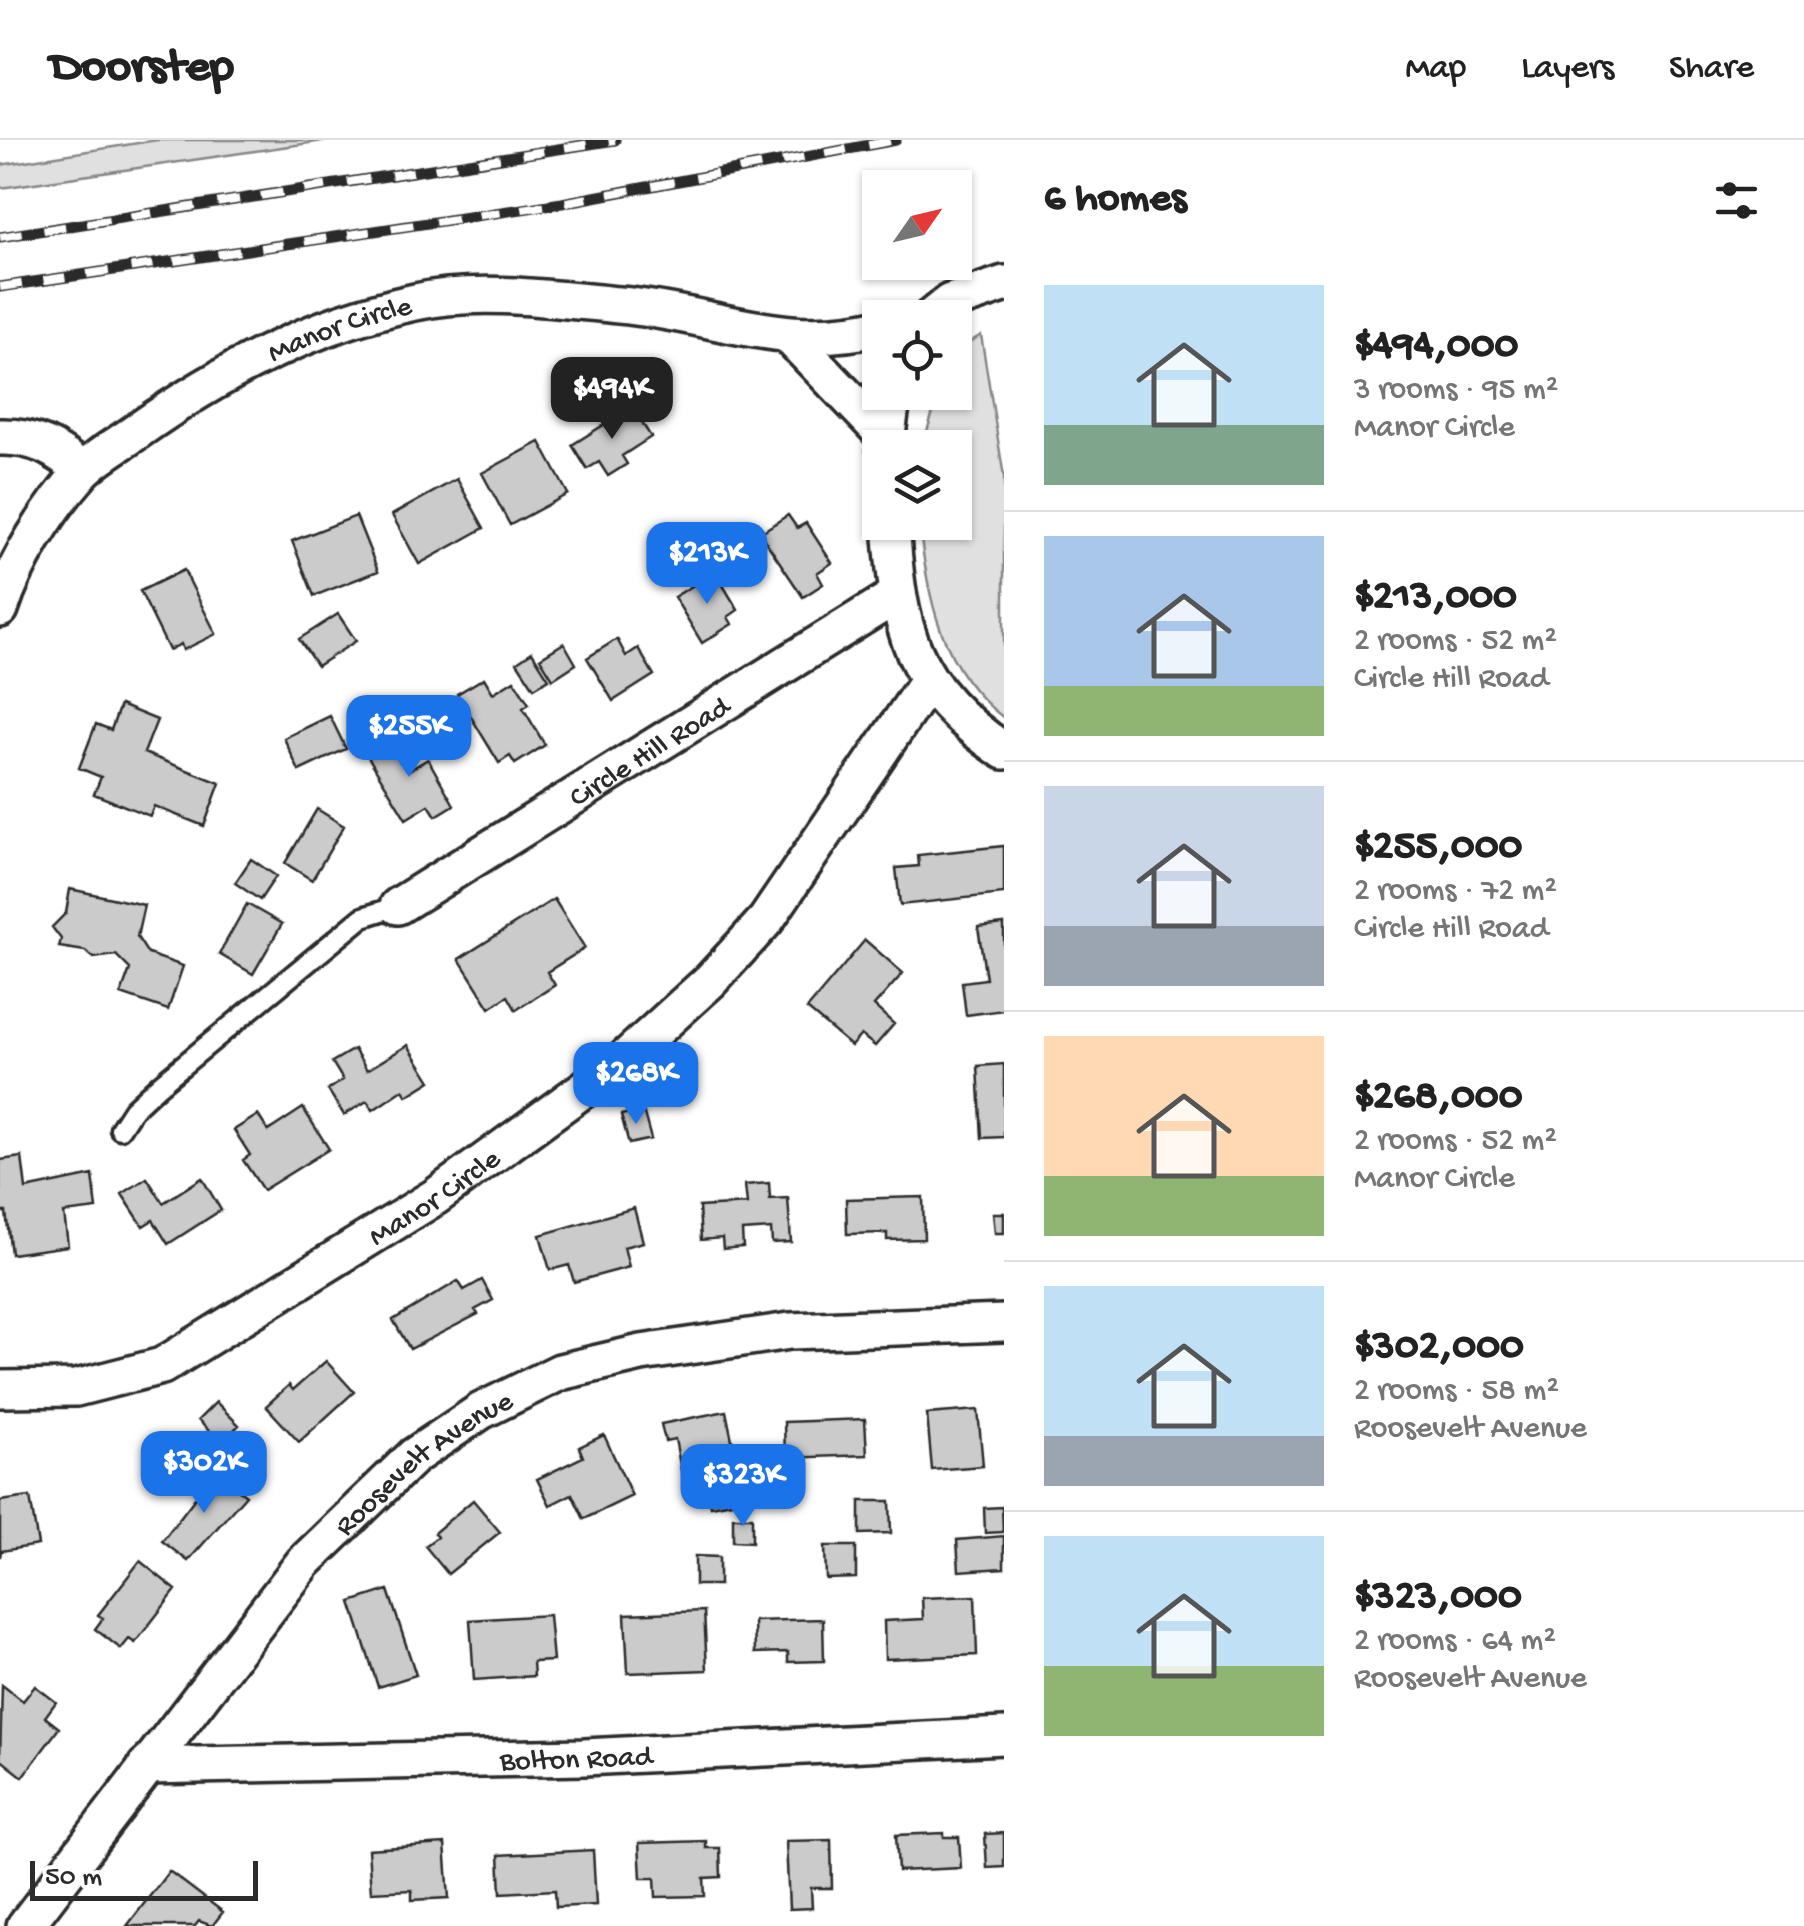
<!DOCTYPE html>
<html lang="en">
<head>
<meta charset="utf-8">
<style>
	:root { --surface:#fff; --page:#f2f2f2; --text:#222; --muted:#767676; --line:#e0e0e0; --accent:#1a73e8 }
	body { margin:0; font-family:"Gochi Hand",sans-serif; background:var(--page); color:var(--text); height:100vh; display:flex; flex-direction:column; font-size:38px; white-space:nowrap }
	* { box-sizing:border-box; margin:0 }
	p { font-size:32px; color:var(--muted) }
	.icon { flex:none; width:55px; height:55px; fill:none; stroke:currentColor; stroke-width:2; stroke-linecap:round; stroke-linejoin:round }
	.map { position:relative; flex:1; overflow:hidden }
	.panel { display:flex; flex-direction:column; background:var(--surface); width:800px }
	.panel>* { flex:none }
	.needle { width:65px; rotate:56deg }
	.buttons { position:absolute; left:862px; top:30px; display:grid; gap:20px }
	.buttons a { display:grid; place-items:center; width:110px; height:110px; border-radius:0px; background:var(--surface); box-shadow:0 2px 8px #0004; font-size:50px }
	.scale { position:absolute; left:30px; bottom:25px; width:228px; box-sizing:border-box; padding-left:10px; border:5px solid #2b2b2b; border-top:0; font-size:28px; line-height:35px; white-space:nowrap; color:#2b2b2b; -webkit-text-stroke:8px #fff; paint-order:stroke }
	.price { position:absolute; translate:-50% -85px; padding:0 22px; border-radius:20px; background:var(--accent); color:#fff; font-size:32px; line-height:65px; filter:drop-shadow(0 2px 5px #0008) }
	.price::after { content:''; position:absolute; left:50%; top:60px; width:30px; height:22px; margin-left:-15px; background:inherit; clip-path:polygon(0 0,100% 0,50% 100%) }
	.price.selected { background:#222; color:#fff }
	ul { padding:0; list-style:none }
	li { display:flex; align-items:center; gap:30px; height:250px; padding:0 40px }
	li+li { border-top:2px solid var(--line) }
	li span { display:grid; place-items:center; flex:none; width:280px; height:200px; border-radius:0px; color:#555 }
	li>.icon { margin-inline-start:auto }
	span .icon { width:120px; height:120px; fill:#fffc; stroke-width:1 }
	li b { font-size:42px }
	h2 { display:flex; justify-content:space-between; align-items:center; height:120px; padding:0 40px; font-size:42px }
	header { display:flex; align-items:center; gap:60px; box-sizing:border-box; height:140px; padding:0 50px; background:var(--surface); border-bottom:2px solid var(--line) }
	header strong { font-size:48px }
	nav { display:flex; gap:55px; margin-inline-start:auto; font-size:35px }
	main { display:flex; flex:1; min-height:0 }
	.map>svg:first-child { display:block }
	.green { fill:#e0e0e0; stroke:#868686; stroke-width:2.5 }
	.building { fill:#cbcbcb; stroke:#2b2b2b; stroke-width:2.5 }
	.lines { fill:none; stroke-linecap:round; stroke-linejoin:round }
	.lane-casing { stroke:#2b2b2b; stroke-width:25 }
	.street-casing { stroke:#2b2b2b; stroke-width:42 }
	.lane { stroke:#fff; stroke-width:18 }
	.street { stroke:#fff; stroke-width:35 }
	.rail-casing { stroke:#2b2b2b; stroke-width:11 }
	.rail { stroke:#fff; stroke-width:8; stroke-dasharray:22; stroke-linecap:butt }
	.labels { text-anchor:middle; stroke-width:10; stroke-linejoin:round; paint-order:stroke }
	.street-label { font-size:30px; fill:#2b2b2b; stroke:#fff }
</style>
</head>
<body>
<header>
<strong>Doorstep</strong>
<nav><a>Map</a><a>Layers</a><a>Share</a></nav>
</header>
<main>
<div class="map">
<svg width="1004" height="1786" viewBox="0 0 1004 1786">
	<rect width="100%" height="100%" fill="#fff"/>
	<filter id="ink" filterUnits="userSpaceOnUse"><feTurbulence type="fractalNoise" baseFrequency=".01" numOctaves="2"/><feDisplacementMap in="SourceGraphic" scale="20" xChannelSelector="R" yChannelSelector="G"/><feConvolveMatrix kernelMatrix="1 2 1 2 8 2 1 2 1" color-interpolation-filters="sRGB"/></filter>
	<g filter="url(#ink)">
		<path class="green" d="M157,0H330L0,48V25Z
			M981,195L1004,337V578C940,530 928,457 919,383L955,382V308L922,307L939,253L955,252L957,210Z"/>
		<path class="building" d="M632,267L651,297L622,316L627,324L608,336L599,322L587,329L572,305Z
			M540,302L568,354L510,385L482,333Z
			M457,339L484,388L419,424L392,375Z
			M788,375L797,388L806,383L832,423L817,433L823,444L803,457L760,393Z
			M356,376L378,431L314,456L292,401Z
			M184,430L216,494L183,510L181,504L169,510L140,451Z
			M715,432L738,470L728,477L732,484L702,503L674,457Z
			M338,474L356,501L317,526L299,499Z
			M617,499L626,516L638,508L654,535L613,561L587,518Z
			M564,503L576,524L553,539L540,518Z
			M532,512L549,539L534,548L517,522Z
			M484,538L493,553L514,540L529,564L523,568L545,605L515,624L510,616L499,623L457,554Z
			M120,565L157,580L144,613L220,643L204,686L154,666L150,676L94,654L101,637L79,628L96,584L111,590Z
			M330,576L346,609L299,631L284,598Z
			M388,595L409,630L428,619L454,665L436,676L429,665L406,679L364,610Z
			M317,669L344,686L312,740L285,723Z
			M1004,706V754L900,765L896,728L919,726L918,715Z
			M251,719L276,736L260,760L235,743Z
			M70,749L144,765L137,797L148,814L183,826L168,870L121,854L130,829L116,815L94,818L85,811L59,807L61,799L52,787L66,773Z
			M554,759L585,808L547,832L555,845L516,870L508,856L490,868L459,819Z
			M247,764L282,784L253,834L219,814Z
			M1004,784V870L966,875L962,842L986,839L978,787Z
			M865,800L903,833L874,866L894,884L875,906L861,895L851,906L807,869Z
			M408,905L431,941L407,956L403,950L373,970L367,961L344,975L328,950L343,940L332,922L354,909L367,930Z
			M1004,924V997L982,998L978,926Z
			M303,968L329,1009L263,1050L243,1020L250,1015L234,990L258,975L268,991Z
			M643,970L651,999L629,1004L621,975Z
			M22,1017L26,1049L93,1035L97,1069L64,1073L68,1106L11,1114L6,1072H0V1020Z
			M147,1038L163,1063L202,1038L221,1070L168,1104L153,1080L143,1086L122,1054Z
			M769,1043L770,1059L788,1058L791,1102L772,1103L771,1089L742,1091L743,1107L723,1109L722,1098L701,1100L699,1067L747,1064L745,1045Z
			M923,1057L924,1099L887,1100V1093L847,1094L846,1059Z
			M634,1068L643,1102L624,1107L629,1127L574,1142L569,1125L550,1130L540,1095Z
			M993,1073H1004V1093H995Z
			M482,1140L493,1160L475,1170L478,1174L410,1209L393,1180L458,1141L464,1150Z
			M326,1221L354,1252L299,1302L266,1266L289,1245L293,1250Z
			M216,1262L239,1285L221,1303L198,1280Z
			M978,1270L983,1326L932,1330L927,1274Z
			M726,1271L737,1324L731,1325L737,1361L711,1366L703,1330L682,1335L675,1299L665,1301L661,1284Z
			M865,1279L867,1315L785,1318L784,1282Z
			M604,1295L632,1356L584,1379L572,1354L550,1365L537,1339L583,1317L579,1307Z
			M215,1332L246,1355L188,1421L162,1401Z
			M30,1357L38,1405L1,1411L0,1417V1361Z
			M473,1360L500,1392L448,1434L425,1406L437,1397L434,1393Z
			M860,1361H890L891,1393L860,1394Z
			M1002,1367L1003,1392L985,1393L984,1368Z
			M733,1377H752V1402L733,1401Z
			M1004,1396V1428L959,1431L957,1400Z
			M825,1406H856V1438L826,1439Z
			M695,1416L719,1417V1445H695Z
			M140,1421L176,1450L135,1503L129,1499L121,1509L95,1489L103,1478L98,1475Z
			M388,1450L416,1535L378,1547L351,1462Z
			M975,1456L977,1515L885,1519L884,1481L923,1479L922,1458Z
			M704,1471L707,1530L628,1533L625,1474Z
			M549,1475L553,1521L533,1522L534,1536L474,1540L470,1480Z
			M823,1479L824,1521L788,1522V1512L755,1513L754,1481Z
			M2,1545L23,1561L35,1546L56,1562L45,1577L59,1588L23,1637L0,1619Z
			M944,1693V1697H959L961,1728L898,1731L896,1695Z
			M1004,1693V1727L987,1728L985,1694Z
			M831,1700L832,1748H811L812,1768L789,1769L786,1701Z
			M706,1701V1708H720L721,1737L704,1738L705,1756L656,1757L655,1738H641L639,1703Z
			M445,1704L449,1758L412,1760V1750L371,1752L368,1709Z
			M593,1710L596,1765L556,1767L555,1750L501,1753L499,1715Z
			M169,1731L223,1772L212,1786L199,1781L195,1786H127Z"/>
		<g class="lines">
			<defs>
				<path id="lane" d="M120,989L133,969L159,945L363,777L398,766"/>
				<g id="street">
					<path d="M930,178L950,162L1004,144"/>
					<path d="M790,197L884,295"/>
					<path d="M0,297C35,296 56,309 82,330"/>
					<path d="M885,308L893,252"/>
					<path d="M891,382C898,490 910,547 1004,611"/>
					<path id="s1" d="M0,469C15,422 48,370 81,333C95,317 118,305 136,292C221,232 312,184 415,162C478,148 555,159 619,165C714,173 781,211 880,187"/>
					<path id="s2" d="M398,766L897,455"/>
					<path id="s3" d="M0,1249L76,1248L162,1226L435,1057L621,922L710,841L766,780L928,541"/>
					<path id="s4" d="M146,1626L584,1617L1004,1596"/>
					<path id="s5" d="M25,1786L304,1422L414,1316L481,1271L560,1232L641,1213L790,1191L1004,1183"/>
				</g>
			</defs>
			<use href="#lane" class="lane-casing"/>
			<use href="#street" class="street-casing"/>
			<use href="#lane" class="lane"/>
			<use href="#street" class="street"/>
			<defs>
				<path id="rail" d="M0,97L615,0
					M0,147L562,63L896,0"/>
			</defs>
			<use href="#rail" class="rail-casing"/>
			<use href="#rail" class="rail"/>
		</g>
	</g>
	<g class="labels">
		<g class="street-label">
			<text dy="10" stroke="none"><textPath href="#s1" startOffset="458">Manor Circle</textPath></text>
			<text dy="10" stroke="none"><textPath href="#s2" startOffset="295">Circle Hill Road</textPath></text>
			<text dy="10" stroke="none"><textPath href="#s3" startOffset="485">Manor Circle</textPath></text>
			<text dy="10" stroke="none"><textPath href="#s5" startOffset="615">Roosevelt Avenue</textPath></text>
			<text dy="10" stroke="none"><textPath href="#s4" startOffset="430">Bolton Road</textPath></text>
		</g>
	</g>
</svg>
<div class="buttons">
<a><svg class="needle" viewBox="-14 -14 28 28"><path d="M0-13l5 13h-10z" fill="#e53935"/><path d="M0 13l5-13h-10z" fill="#767676"/></svg></a>
<a><svg class="icon" aria-label="locate" viewBox="0 0 24 24"><circle cx="12" cy="12" r="6"/><path d="M12 2v4M12 18v4M2 12h4M18 12h4"/></svg></a>
<a><svg class="icon" aria-label="layers" viewBox="0 0 24 24"><path d="M12 4l9 5-9 5-9-5zM3 14l9 5 9-5"/></svg></a>
</div>
<div class="scale">50 m</div>
<b class="price selected" style="left:612px;top:302px">$494K</b>
<b class="price" style="left:707px;top:467px">$213K</b>
<b class="price" style="left:409px;top:640px">$255K</b>
<b class="price" style="left:636px;top:987px">$268K</b>
<b class="price" style="left:204px;top:1376px">$302K</b>
<b class="price" style="left:743px;top:1389px">$323K</b>
</div>
<section class="panel">
<h2>6 homes<svg class="icon" aria-label="filters" viewBox="0 0 24 24"><path d="M4 7h16M4 17h16"/><circle cx="9" cy="7" r="2"/><circle cx="15" cy="17" r="2"/></svg></h2>
<ul>
<li><span style="background:linear-gradient(#bfe0f5 70%,#7fa58c 0)"><svg class="icon" aria-label="home" viewBox="0 0 24 24"><path d="M3 11l9-7 9 7M6 9v11h12V9"/></svg></span><div><b>$494,000</b><p>3 rooms · 95 m²</p><p>Manor Circle</p></div></li>
<li><span style="background:linear-gradient(#a9c7e8 75%,#8fb573 0)"><svg class="icon" aria-label="home" viewBox="0 0 24 24"><path d="M3 11l9-7 9 7M6 9v11h12V9"/></svg></span><div><b>$213,000</b><p>2 rooms · 52 m²</p><p>Circle Hill Road</p></div></li>
<li><span style="background:linear-gradient(#c9d6e8 70%,#9aa5b1 0)"><svg class="icon" aria-label="home" viewBox="0 0 24 24"><path d="M3 11l9-7 9 7M6 9v11h12V9"/></svg></span><div><b>$255,000</b><p>2 rooms · 72 m²</p><p>Circle Hill Road</p></div></li>
<li><span style="background:linear-gradient(#ffd9b3 70%,#8fb573 0)"><svg class="icon" aria-label="home" viewBox="0 0 24 24"><path d="M3 11l9-7 9 7M6 9v11h12V9"/></svg></span><div><b>$268,000</b><p>2 rooms · 52 m²</p><p>Manor Circle</p></div></li>
<li><span style="background:linear-gradient(#bfe0f5 75%,#9aa5b1 0)"><svg class="icon" aria-label="home" viewBox="0 0 24 24"><path d="M3 11l9-7 9 7M6 9v11h12V9"/></svg></span><div><b>$302,000</b><p>2 rooms · 58 m²</p><p>Roosevelt Avenue</p></div></li>
<li><span style="background:linear-gradient(#bfe0f5 65%,#8fb573 0)"><svg class="icon" aria-label="home" viewBox="0 0 24 24"><path d="M3 11l9-7 9 7M6 9v11h12V9"/></svg></span><div><b>$323,000</b><p>2 rooms · 64 m²</p><p>Roosevelt Avenue</p></div></li>
</ul>
</section>
</main>
</body>
</html>
